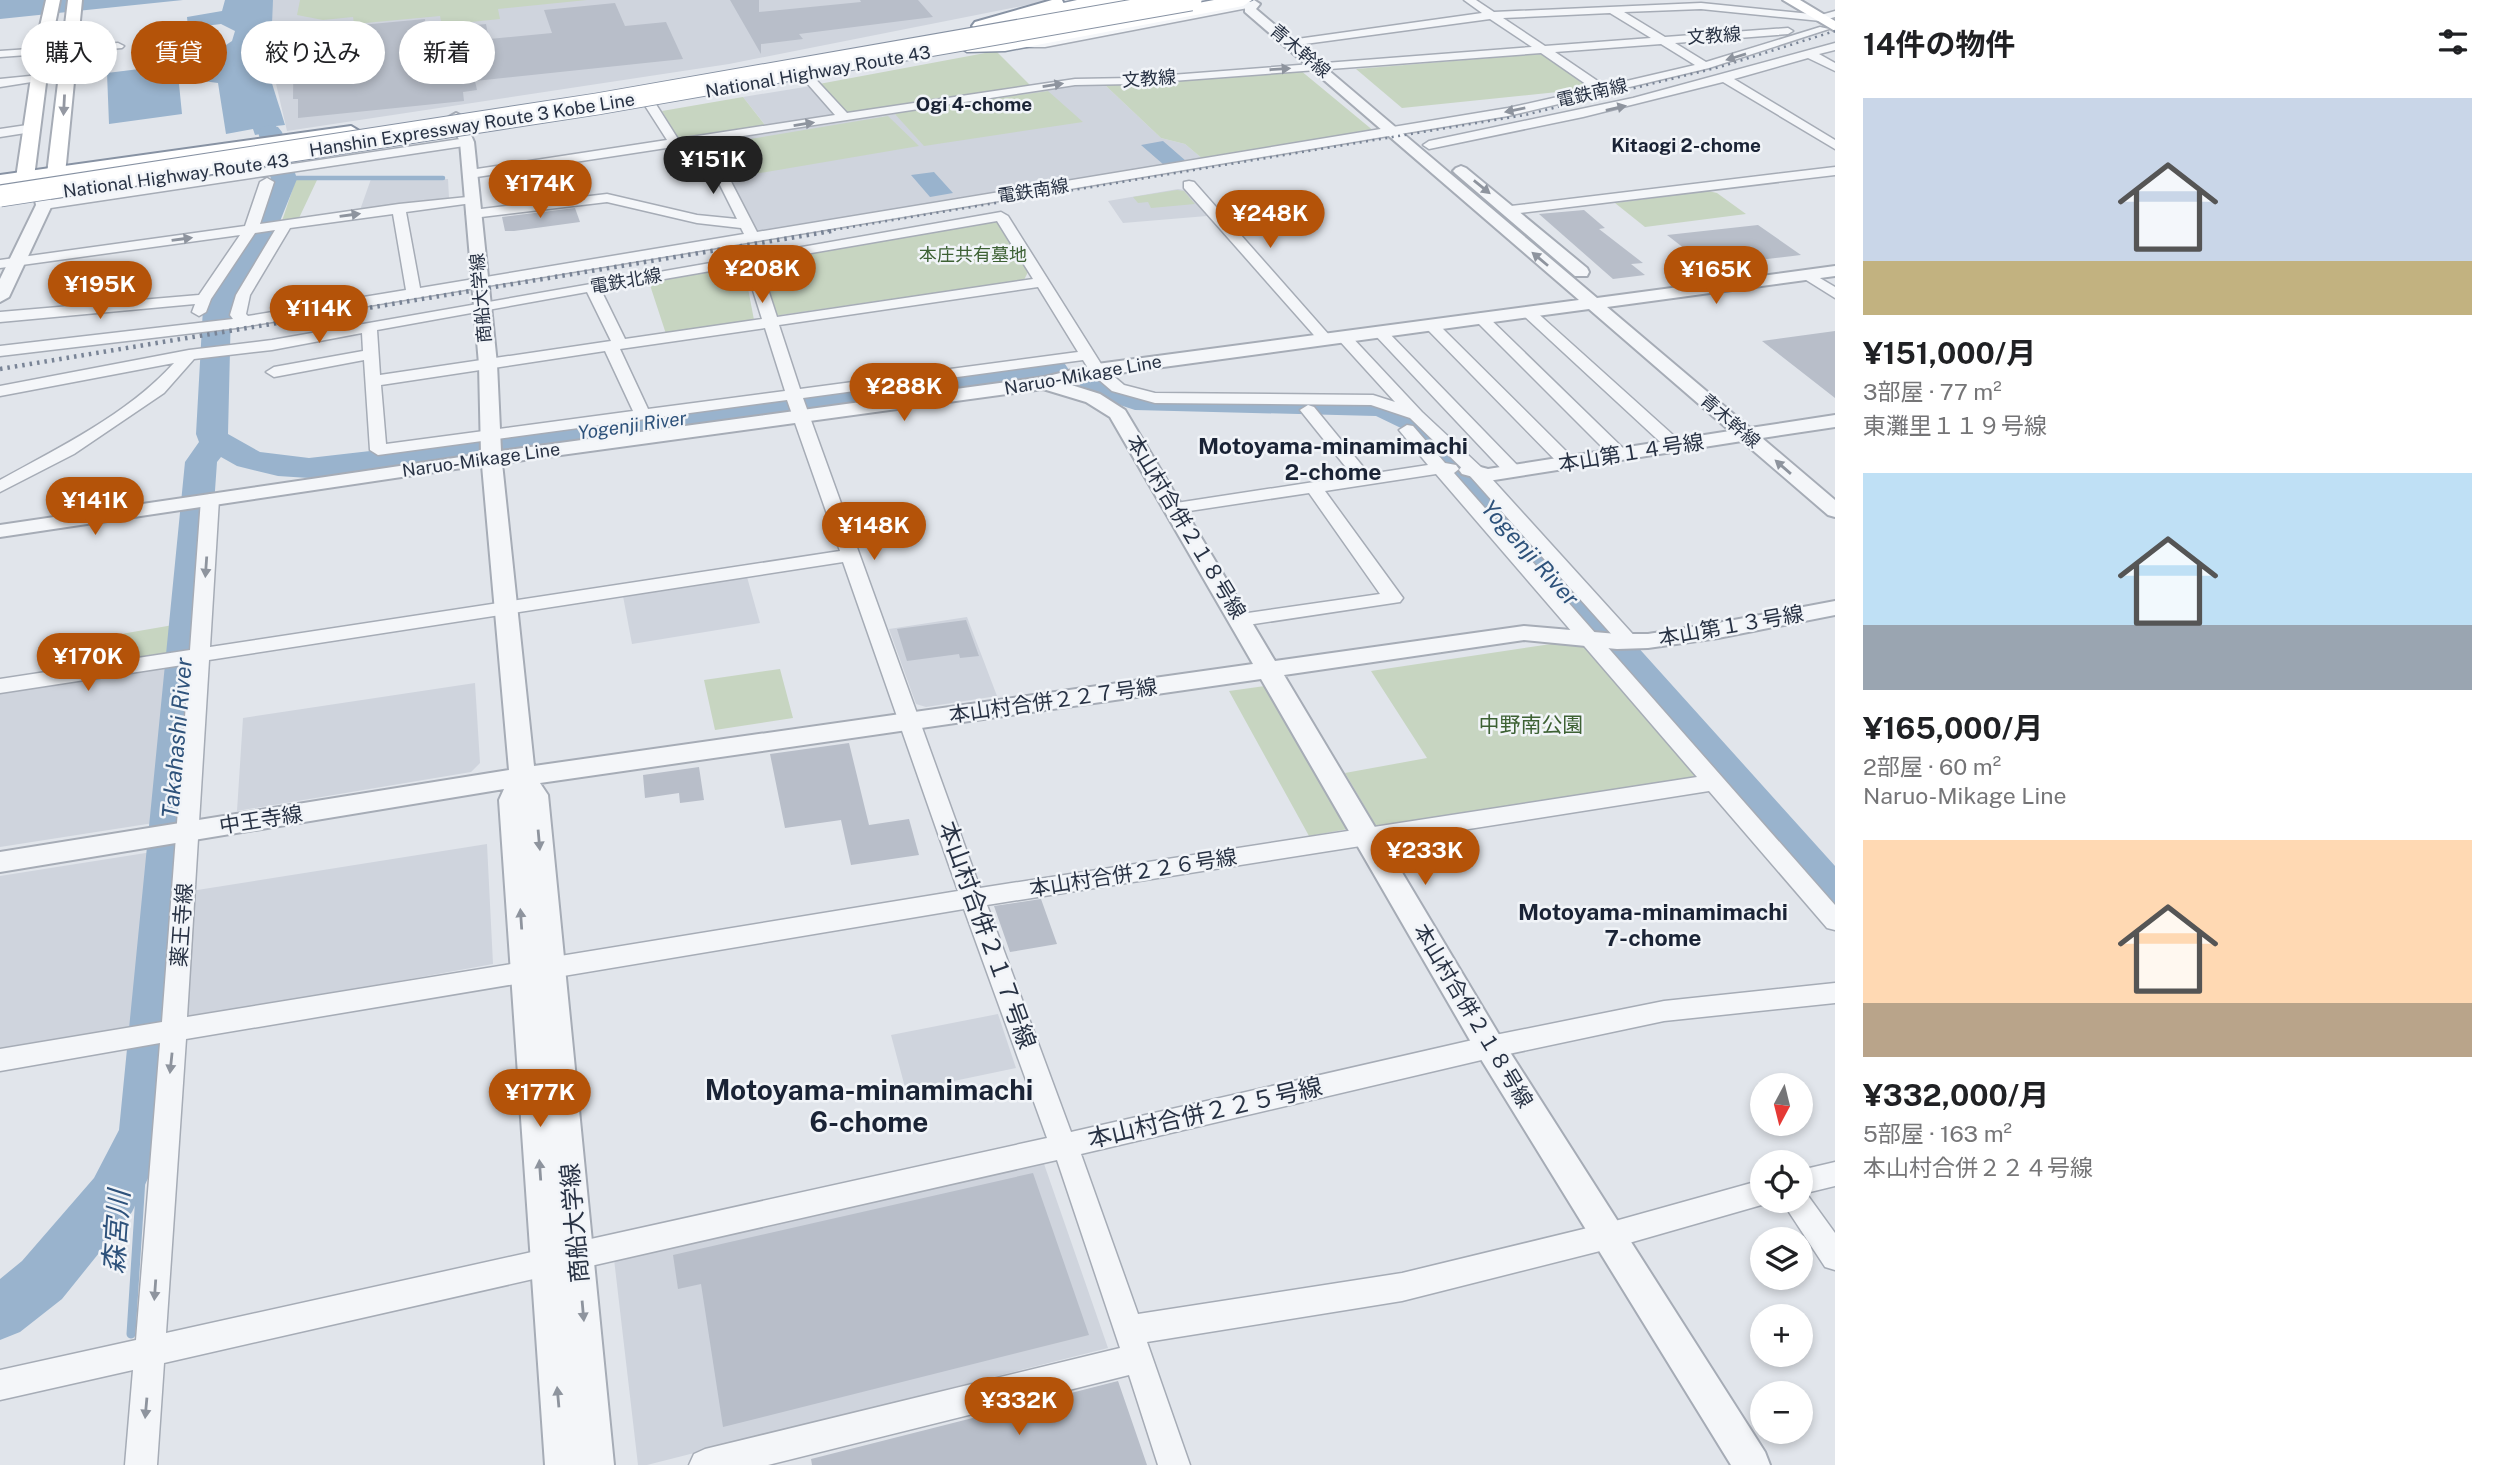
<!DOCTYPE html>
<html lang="ja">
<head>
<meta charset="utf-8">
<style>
	:root { --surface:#fff; --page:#f2f2f2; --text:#202124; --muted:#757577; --accent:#b45309 }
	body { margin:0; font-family:"Public Sans","Noto Sans JP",sans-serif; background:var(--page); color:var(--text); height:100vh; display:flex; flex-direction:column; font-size:26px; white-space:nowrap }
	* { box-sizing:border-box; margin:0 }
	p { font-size:23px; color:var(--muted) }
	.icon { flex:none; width:38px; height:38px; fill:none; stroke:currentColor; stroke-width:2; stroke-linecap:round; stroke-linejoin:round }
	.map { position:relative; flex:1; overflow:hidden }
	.drawer { display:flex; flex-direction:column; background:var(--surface); width:665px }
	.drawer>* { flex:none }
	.guide { position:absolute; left:21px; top:21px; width:665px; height:63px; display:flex; gap:14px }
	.needle { width:46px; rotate:187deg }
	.tools { position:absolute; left:1750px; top:1073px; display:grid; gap:14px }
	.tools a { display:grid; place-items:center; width:63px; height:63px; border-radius:50%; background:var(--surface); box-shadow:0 4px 10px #0003; font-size:35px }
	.price { position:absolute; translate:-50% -60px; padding:0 16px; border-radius:24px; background:var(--accent); color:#fff; font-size:23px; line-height:46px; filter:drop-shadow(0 2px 4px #0008) }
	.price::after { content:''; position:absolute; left:50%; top:42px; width:21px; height:16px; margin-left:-10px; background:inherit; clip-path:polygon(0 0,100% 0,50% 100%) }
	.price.selected { background:#222; color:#fff }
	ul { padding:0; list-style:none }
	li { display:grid; align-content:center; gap:14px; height:371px; padding:0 28px }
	li span { display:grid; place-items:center; height:217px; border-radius:0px; color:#555 }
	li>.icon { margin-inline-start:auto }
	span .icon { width:126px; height:126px; fill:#fffc; stroke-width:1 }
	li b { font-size:30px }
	h2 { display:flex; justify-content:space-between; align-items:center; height:84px; padding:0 28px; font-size:30px }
	.chip { padding:0 24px; border-radius:32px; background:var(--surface); box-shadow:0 4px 10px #0003; font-size:24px; line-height:63px }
	.chip.selected { background:var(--accent); color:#fff }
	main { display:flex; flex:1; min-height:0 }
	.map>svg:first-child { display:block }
	.built { fill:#cfd4dd }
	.green { fill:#c7d5c1 }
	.water { fill:#99b3cd }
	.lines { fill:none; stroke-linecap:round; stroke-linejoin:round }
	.stream-far1 { stroke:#99b3cd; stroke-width:4.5 }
	.stream { stroke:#99b3cd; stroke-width:9 }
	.river { fill:#99b3cd; fill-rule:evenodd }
	.building { fill:#b8bec9 }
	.minor-casing { stroke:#a6acb6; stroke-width:3 }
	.tertiary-casing { stroke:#a6acb6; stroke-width:4 }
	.secondary-casing { stroke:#a6acb6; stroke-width:4 }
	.trunk-casing { stroke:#8792a3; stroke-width:4 }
	.motorway-casing { stroke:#8792a3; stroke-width:3 }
	.minor { fill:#f4f6f9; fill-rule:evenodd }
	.tertiary { fill:#f4f6f9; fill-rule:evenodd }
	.secondary { fill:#fff; fill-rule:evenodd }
	.trunk { fill:#fff; fill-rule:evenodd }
	.motorway { fill:#fff; fill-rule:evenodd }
	.rail-far1 { stroke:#798496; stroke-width:2.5; stroke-dasharray:2 4.5; stroke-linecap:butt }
	.rail { stroke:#798496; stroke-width:4.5; stroke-dasharray:2.5 5; stroke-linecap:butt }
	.motorway-bridge-casing { stroke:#8792a3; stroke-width:23; stroke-linecap:butt }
	.motorway-bridge { stroke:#fff; stroke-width:21 }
	.oneway { fill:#8e949e }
	.oneway2 { fill:#9498a2 }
	.labels { text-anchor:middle; stroke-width:5; stroke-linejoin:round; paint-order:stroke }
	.far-street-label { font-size:18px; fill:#283244; stroke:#f1f4f8 }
	.far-park-label { font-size:18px; fill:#3d6134; stroke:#f1f4f8 }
	.far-neighbourhood-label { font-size:19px; font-weight:bold; fill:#1a2335; stroke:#f1f4f8 }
	.far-water-label { font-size:19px; font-style:italic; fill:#2e527b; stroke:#f1f4f8 }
	.street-label { font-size:21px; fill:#283244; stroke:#f1f4f8 }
	.park-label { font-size:21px; fill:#3d6134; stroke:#f1f4f8 }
	.neighbourhood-label { font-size:23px; font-weight:bold; fill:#1a2335; stroke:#f1f4f8 }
	.water-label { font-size:23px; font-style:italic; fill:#2e527b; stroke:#f1f4f8 }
	.near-street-label { font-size:24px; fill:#283244; stroke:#f1f4f8 }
	.near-neighbourhood-label { font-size:28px; font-weight:bold; fill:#1a2335; stroke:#f1f4f8 }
	.near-water-label { font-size:28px; font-style:italic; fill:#2e527b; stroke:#f1f4f8 }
</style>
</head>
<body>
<main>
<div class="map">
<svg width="1835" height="1465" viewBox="0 0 1835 1465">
	<rect width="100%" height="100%" fill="#e1e5eb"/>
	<path class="built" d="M273,0H1052L729,64L287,131L270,58V14Z
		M1076,84H1104L1161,138L1185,144L1204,160L756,234L710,145L727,142L724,138Z
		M811,86L837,115L766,126L743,97Z
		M371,179H448L449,198L360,210Z
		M1178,189L1186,190L1207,216L1123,223L1108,201Z
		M747,577L760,623L632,644L623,596Z
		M967,617L997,696L926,707L916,704L889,629Z
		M170,665L176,669L160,822L0,847V691Z
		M475,683L480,763L471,772L237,811L243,718Z
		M487,844L493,964L184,1020L191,891Z
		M152,852L159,854L143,1022L135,1026L0,1049V876Z
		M998,1014L1016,1068L906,1091L891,1035Z
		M1043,1161L1108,1348L647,1465H638L614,1259Z"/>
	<path class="green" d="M300,0H587L498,9L500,19L442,25L440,16L354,24L353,17L323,20L297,15Z
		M996,51L1031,86L846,114L819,84Z
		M1537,54L1547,56L1595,89L1583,93L1577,90L1402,108L1356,69Z
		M1300,70L1375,132L1204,160L1185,144L1161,138L1104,84Z
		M1048,91L1083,122L924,146L894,113Z
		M743,97L765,125L688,138H678L662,111Z
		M888,116L919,146L748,175L732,142Z
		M296,179L317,180L299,218L282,221Z
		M1177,190L1184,191L1195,204L1151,208L1148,202L1138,203L1133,197Z
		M1708,191L1717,193L1746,214L1645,227L1615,203Z
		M995,219L1028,272L1024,280L774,316L759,264L761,259Z
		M732,265L744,267L754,320L666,334L648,279Z
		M179,624L176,649L170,653L92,665L87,662L92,639Z
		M1578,640L1699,776L1376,826L1345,773L1427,758L1371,671Z
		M780,669L793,718L715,730L704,680Z
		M1265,686L1348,829L1309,836L1229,691Z"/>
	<path class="water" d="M0,0H183L0,19Z
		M225,0H273L272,24L266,27C259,55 277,96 285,125L276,126L277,131L255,135L253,129L226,134L218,83L203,81L179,84L182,114L109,124L107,73L196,62L195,49L226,45L232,41L235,31L221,24L188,28L187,17L222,11Z
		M1163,141L1186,161L1164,165L1141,145Z
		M934,172L953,193L930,197L911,175Z"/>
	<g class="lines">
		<path class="stream-far1" d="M284,178H443"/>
		<path class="stream" d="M131,1334L144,1132"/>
		<path class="river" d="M270,125L278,127L282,132L297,179L270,246L231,308L228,434L260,452L309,458L449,442L1054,361L1065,364L1069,370L1065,376L1054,379L449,462L309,478L278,476L237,466L221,457L217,462L170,1132L132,1212L62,1299L20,1332L0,1340V1279L22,1261L94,1178L119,1130L185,462L199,442L196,434L203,308L244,246L271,179L258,132L262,127Z
			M1094,377L1139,392L1381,398L1392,400L1425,415L1482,474L1835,866V913L1819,908L1458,488L1403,429L1376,416L1135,410L1083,393L1079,386L1083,379Z"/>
	</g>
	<path class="building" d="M730,0H759V12L861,2L860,0H918L933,17L799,34L803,39L761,44V54Z
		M615,3L625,26L666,22L683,59L475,81L477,90L463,92L464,101L298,118V99H293L294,28L318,26V29L425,19L426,30L486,24L489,39L552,33L544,10Z
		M575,208L580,222L514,231H505L502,217Z
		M1584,210L1605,228L1599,229L1643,263L1631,264L1645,275L1613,279L1539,214Z
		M1758,225L1801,255L1707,266L1667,235Z
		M1835,331V398L1762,341Z
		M966,620L979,656L960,658L959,654L907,661L897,629Z
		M849,743L869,825L909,819L919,855L851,865L841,820L785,828L770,754Z
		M699,767L704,800L680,803L679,793L645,798L643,775Z
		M1041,899L1057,944L1010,952L994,906Z
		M1033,1173L1089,1335L723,1427L701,1284L678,1289L673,1255Z
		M1118,1381L1147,1465H812L811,1459Z"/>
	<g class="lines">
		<defs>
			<path id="minor" d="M1464,0H1476L1494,12L1701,3L1821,15L1835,11V17L1821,21L1701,9L1624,12L1665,37L1788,28L1793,31L1788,34L1675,43L1706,62L1820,27L1829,29L1709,68L1508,116L236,328L0,356V346L233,319L230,315L236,295L275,230L255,233L211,299L206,312L199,316L192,312L195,304L0,322V312L199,295L240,235L0,268V260L245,226L260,182L267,178L274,182L260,224L399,204L477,196L479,199L472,203L406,212L420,288L744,234L741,228L697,223L607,202L473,218L466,214L473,210L607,194L697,215L737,219L699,143L470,178L464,174L470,170L667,140L642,101L644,98H652L678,139L835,115L799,74L805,71L809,72L847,113L1075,79L1132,78L1532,47L1490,19L1290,46L1284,43L1290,40L1482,13ZM1610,13L1651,38L1545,46L1503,18ZM1661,44L1695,65L1605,86L1555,52ZM1541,53L1593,89L1508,108L757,232L710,141L1075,85L1132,84ZM393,214L406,290L248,316L246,314L250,295L290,228Z
				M1254,1L1259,4L1258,6L1045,47H1015L1009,44L1015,41H1045Z
				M118,43L124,46L122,48L0,57V51Z
				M1835,43V50L1819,54L1835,63V71L1808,58L1734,79L1835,140V149L1723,82L1583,117L1429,149L1423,145L1429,141L1633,98Z
				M40,75L46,78L44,80L0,87V79Z
				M34,124L38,125V131L0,137V129Z
				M467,138L471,139V145L44,209L37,205L44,201Z
				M1835,167V175L1511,214L1504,210L1511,206Z
				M1189,181L1194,182L1330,336L1333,339L1330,342H1320L1184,188V182Z
				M1001,212L1008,216L1103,367L1124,385L1155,393L1373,395L1395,402L1336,337L1344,332L1349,334L1422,412L1482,468L1639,641L1636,646H1622L1470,476L1410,418L1371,405L1155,403L1112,391L1091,373L1083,360L803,398L980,888L1697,777L1436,474L1325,491L1400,594L1403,598L1400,602L1241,626L1234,624L1231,620L1234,616L1241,614L1380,594L1309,493L1176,513L1167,508L1176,503L1353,476L1300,410L1308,405L1314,407L1369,474L1428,465L1399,430L1407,425L1413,426L1445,463L1456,465L1459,469L1454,473L1835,905V930L1827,928L1709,791L987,905L1071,1132L1490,1036L1664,1001L1835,983V1003L1664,1021L1490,1058L1081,1154L1138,1314L1402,1273L1608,1223L1762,1180V1200L1772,1202L1608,1249L1402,1301L1147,1342L1190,1465H1158L1129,1375L768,1465H689L694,1454L705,1449L1120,1348L1057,1160L164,1363L157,1465H125L133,1370L0,1400V1370L136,1340L160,1043L0,1071V1049L162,1022L189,664L0,693V679L190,650L201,499L210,494L219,499L210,647L840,551L787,400L378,455L370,450L364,360L274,377L266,372L274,367L363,351L362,333L272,350L194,359L164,393L74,454L0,492V480C60,447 128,414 174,363L0,396V386L189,350L272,340ZM997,221L1033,279L777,317L759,262ZM745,265L762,319L625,339L601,290ZM1038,287L1078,352L800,389L779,325ZM587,292L611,341L380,375L377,330ZM765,328L785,391L648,409L620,349ZM605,351L633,411L386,444L381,385ZM843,562L958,891L187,1017L209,660ZM964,909L1047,1138L166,1333L186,1039Z
				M1808,271L1835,287V298L1803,278L1801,275Z
				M1528,308L1533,309L1682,443L1684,447L1682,451H1670L1523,315L1521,312Z
				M1481,313L1486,315L1626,451L1629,455L1626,459H1614L1473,318Z
				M1431,320L1436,322L1574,459L1577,463L1574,467H1562L1426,328L1423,325Z
				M1380,327L1385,329L1519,467L1522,471L1519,475H1507L1375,335L1372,332L1375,329Z
				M1835,1162V1186L1806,1193L1835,1233V1270L1825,1267L1781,1200H1801V1170Z"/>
			<path id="tertiary" d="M1254,0L1260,4L1256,9L1597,298L1835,266V276L1607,307L1750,428L1835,415V427L1762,438L1835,500V517L1828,515L1742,441L1488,481L1462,474L1459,470L1462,466L1469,464L1488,469L1730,431L1589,309L1097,376L1065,383L1100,394L1125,410L1275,661L1524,626L1617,634H1648L1718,623L1835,601V615L1718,638L1648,648L1617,649L1524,640L1284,675L1501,1038L1765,1452L1770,1465H1731L1479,1056L1261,679L540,783L548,795L614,1465H545L499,800L504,789L0,872V852L509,770L482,465L0,537V525L481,454L479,364L460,142L449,117L456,113L463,117L474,142L497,364L501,451L1044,377L1097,364L1579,300L1245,12V6ZM1043,389L1086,402L1110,417L1253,664L534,766L502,463Z
				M1461,166L1466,168L1587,268L1589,272L1587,276H1575L1456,174L1453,171L1456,168Z
				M42,190L50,195L52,205L9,297L0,302V279L36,205L34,195Z"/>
			<path id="secondary" d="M46,0H60L51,44L34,177L41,184L47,174L68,0H82L65,174L48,199C34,202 24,189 16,178L36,44Z
				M1783,0H1800L1835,21V31Z"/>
			<path id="trunk" d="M1052,0H1062L1064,4L1062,7L1101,0H1136L1128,5L1063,17L1057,16L1055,12L1057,9L981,31L972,26L975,22Z
				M351,126L361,132L358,136L0,187V175Z"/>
			<path id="motorway" d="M1077,0H1111L1108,4L1020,24L1011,18L1013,14Z
				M1214,0H1252L1243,6L1005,51L967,52L957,46L967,40L1005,39Z"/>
		</defs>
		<use href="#minor" class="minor-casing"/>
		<use href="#tertiary" class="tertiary-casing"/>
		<use href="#secondary" class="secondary-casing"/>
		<use href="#trunk" class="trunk-casing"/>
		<use href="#motorway" class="motorway-casing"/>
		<use href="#minor" class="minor"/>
		<use href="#tertiary" class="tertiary"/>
		<use href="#secondary" class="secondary"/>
		<use href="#trunk" class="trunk"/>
		<use href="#motorway" class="motorway"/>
		<path class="rail-far1" d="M821,232L1525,115L1720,67L1835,31"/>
		<path class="rail" d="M0,369L832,231"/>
		<defs>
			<path id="motorway-bridge" d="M0,196L597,104L1191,0"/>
		</defs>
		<use href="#motorway-bridge" class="motorway-bridge-casing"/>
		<use href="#motorway-bridge" class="motorway-bridge"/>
	</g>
	<defs><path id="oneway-solid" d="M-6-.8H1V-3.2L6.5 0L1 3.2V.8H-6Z" transform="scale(1.75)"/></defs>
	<g class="oneway">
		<use href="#oneway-solid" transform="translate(1736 57) rotate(163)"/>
		<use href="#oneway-solid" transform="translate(1280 69) rotate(-4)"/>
		<use href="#oneway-solid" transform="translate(1053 85) rotate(-9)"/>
		<use href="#oneway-solid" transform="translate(1616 108) rotate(-13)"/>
		<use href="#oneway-solid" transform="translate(1515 110) rotate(169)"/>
		<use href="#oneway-solid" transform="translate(804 124) rotate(-9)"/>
		<use href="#oneway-solid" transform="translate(1482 187) rotate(39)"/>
		<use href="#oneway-solid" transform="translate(350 215) rotate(-8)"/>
		<use href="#oneway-solid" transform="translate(182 239) rotate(-8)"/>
		<use href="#oneway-solid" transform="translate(1540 259) rotate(-140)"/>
		<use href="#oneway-solid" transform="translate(1783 467) rotate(-139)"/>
		<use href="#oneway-solid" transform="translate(206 567) rotate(94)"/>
		<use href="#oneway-solid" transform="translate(539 840) rotate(85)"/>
		<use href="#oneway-solid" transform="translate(521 919) rotate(-94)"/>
		<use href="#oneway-solid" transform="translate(171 1063) rotate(96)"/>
		<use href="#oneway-solid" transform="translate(540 1170) rotate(-94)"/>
		<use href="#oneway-solid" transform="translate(155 1290) rotate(94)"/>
		<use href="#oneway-solid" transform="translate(583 1311) rotate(85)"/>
		<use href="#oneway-solid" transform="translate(558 1397) rotate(-95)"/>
		<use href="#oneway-solid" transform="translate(146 1408) rotate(95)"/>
	</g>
	<use class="oneway2" href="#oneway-solid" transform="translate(64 105) rotate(93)"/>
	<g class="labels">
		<g class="far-street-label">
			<text transform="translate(1714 36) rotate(-4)" y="6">文教線</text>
			<text transform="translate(1300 51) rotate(40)" y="6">青木幹線</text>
			<text transform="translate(818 72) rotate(-10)" y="6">National Highway Route 43</text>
			<text transform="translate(1149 79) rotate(-4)" y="6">文教線</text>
			<text transform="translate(1592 93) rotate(-13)" y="6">電鉄南線</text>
			<text transform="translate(472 125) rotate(-9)" y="6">Hanshin Expressway Route 3 Kobe Line</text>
			<text transform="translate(176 176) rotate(-8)" y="6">National Highway Route 43</text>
			<text transform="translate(1033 191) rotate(-9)" y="6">電鉄南線</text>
			<text transform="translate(626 281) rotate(-10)" y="6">電鉄北線</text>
			<text transform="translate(481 298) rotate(-95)" y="6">商船大学線</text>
			<text transform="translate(1083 375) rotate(-10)" y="6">Naruo-Mikage Line</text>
			<text transform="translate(1730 421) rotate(41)" y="6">青木幹線</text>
			<text transform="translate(481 460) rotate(-8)" y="6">Naruo-Mikage Line</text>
		</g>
		<g class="far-park-label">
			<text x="973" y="261">本庄共有墓地</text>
		</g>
		<g class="far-neighbourhood-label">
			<text x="974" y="111">Ogi 4-chome</text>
			<text x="1686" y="152">Kitaogi 2-chome</text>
		</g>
		<g class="far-water-label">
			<text transform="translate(632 425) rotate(-8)" y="7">Yogenji River</text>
		</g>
		<g class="street-label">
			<text transform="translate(1631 453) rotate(-9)" y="7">本山第１４号線</text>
			<text transform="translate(1186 527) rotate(59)" y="7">本山村合併２１８号線</text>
			<text transform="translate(1731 626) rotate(-10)" y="7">本山第１３号線</text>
			<text transform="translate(1053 701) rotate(-8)" y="7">本山村合併２２７号線</text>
			<text transform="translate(261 820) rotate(-9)" y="7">中王寺線</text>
			<text transform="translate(1133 873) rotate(-9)" y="7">本山村合併２２６号線</text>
			<text transform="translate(182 925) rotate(-86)" y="7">薬王寺線</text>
			<text transform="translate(1473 1016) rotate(59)" y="7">本山村合併２１８号線</text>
		</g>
		<g class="park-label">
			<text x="1531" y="732">中野南公園</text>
		</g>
		<g class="neighbourhood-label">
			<text x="1333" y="454">Motoyama-minamimachi<tspan x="1333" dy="26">2-chome</tspan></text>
			<text x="1653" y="920">Motoyama-minamimachi<tspan x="1653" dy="26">7-chome</tspan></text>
		</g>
		<g class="water-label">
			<text transform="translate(1530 553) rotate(48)" y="8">Yogenji River</text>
			<text transform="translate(177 738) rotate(-85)" y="8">Takahashi River</text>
		</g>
		<g class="near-street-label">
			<text transform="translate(987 935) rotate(70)" y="8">本山村合併２１７号線</text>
			<text transform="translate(1205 1113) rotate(-13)" y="8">本山村合併２２５号線</text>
			<text transform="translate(575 1223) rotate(-95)" y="8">商船大学線</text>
		</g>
		<g class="near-neighbourhood-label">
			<text x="869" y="1100">Motoyama-minamimachi<tspan x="869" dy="32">6-chome</tspan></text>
		</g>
		<g class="near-water-label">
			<text transform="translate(116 1232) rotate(-86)" y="10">森宮川</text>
		</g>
	</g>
</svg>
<div class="tools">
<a><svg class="needle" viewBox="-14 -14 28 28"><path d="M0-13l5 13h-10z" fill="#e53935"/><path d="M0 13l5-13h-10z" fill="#757577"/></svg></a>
<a><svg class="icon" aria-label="locate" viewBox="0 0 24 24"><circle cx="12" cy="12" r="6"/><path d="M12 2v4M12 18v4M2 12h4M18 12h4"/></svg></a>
<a><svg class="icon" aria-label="layers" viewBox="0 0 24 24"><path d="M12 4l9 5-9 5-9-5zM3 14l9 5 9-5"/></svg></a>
<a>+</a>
<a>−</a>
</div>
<b class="price selected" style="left:713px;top:196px">¥151K</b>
<b class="price" style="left:540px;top:220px">¥174K</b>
<b class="price" style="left:1270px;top:250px">¥248K</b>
<b class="price" style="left:762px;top:305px">¥208K</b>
<b class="price" style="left:1716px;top:306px">¥165K</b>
<b class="price" style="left:100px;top:321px">¥195K</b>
<b class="price" style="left:319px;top:345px">¥114K</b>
<b class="price" style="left:904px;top:423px">¥288K</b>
<b class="price" style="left:95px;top:537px">¥141K</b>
<b class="price" style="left:874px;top:562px">¥148K</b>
<b class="price" style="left:88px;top:693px">¥170K</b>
<b class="price" style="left:1425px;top:887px">¥233K</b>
<b class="price" style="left:540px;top:1129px">¥177K</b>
<b class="price" style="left:1019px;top:1437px">¥332K</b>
<div class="guide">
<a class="chip">購入</a>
<a class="chip selected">賃貸</a>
<a class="chip">絞り込み</a>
<a class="chip">新着</a>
</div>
</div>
<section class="drawer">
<h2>14件の物件<svg class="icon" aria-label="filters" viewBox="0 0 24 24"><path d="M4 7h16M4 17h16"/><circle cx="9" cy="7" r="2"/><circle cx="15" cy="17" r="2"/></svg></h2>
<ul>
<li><span style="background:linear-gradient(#c9d6e8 75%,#c2b280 0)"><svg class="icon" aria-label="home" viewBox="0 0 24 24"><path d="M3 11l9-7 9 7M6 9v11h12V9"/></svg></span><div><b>¥151,000/月</b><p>3部屋 · 77 m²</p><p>東灘里１１９号線</p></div></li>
<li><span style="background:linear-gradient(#bfe0f5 70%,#9aa5b1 0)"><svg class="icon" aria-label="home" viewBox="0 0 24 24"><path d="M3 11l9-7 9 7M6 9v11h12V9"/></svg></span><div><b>¥165,000/月</b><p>2部屋 · 60 m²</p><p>Naruo-Mikage Line</p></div></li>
<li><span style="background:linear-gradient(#ffd9b3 75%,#b9a48a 0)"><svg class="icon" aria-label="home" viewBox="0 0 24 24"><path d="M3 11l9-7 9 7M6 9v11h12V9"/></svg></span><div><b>¥332,000/月</b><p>5部屋 · 163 m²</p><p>本山村合併２２４号線</p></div></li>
</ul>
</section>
</main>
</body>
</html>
